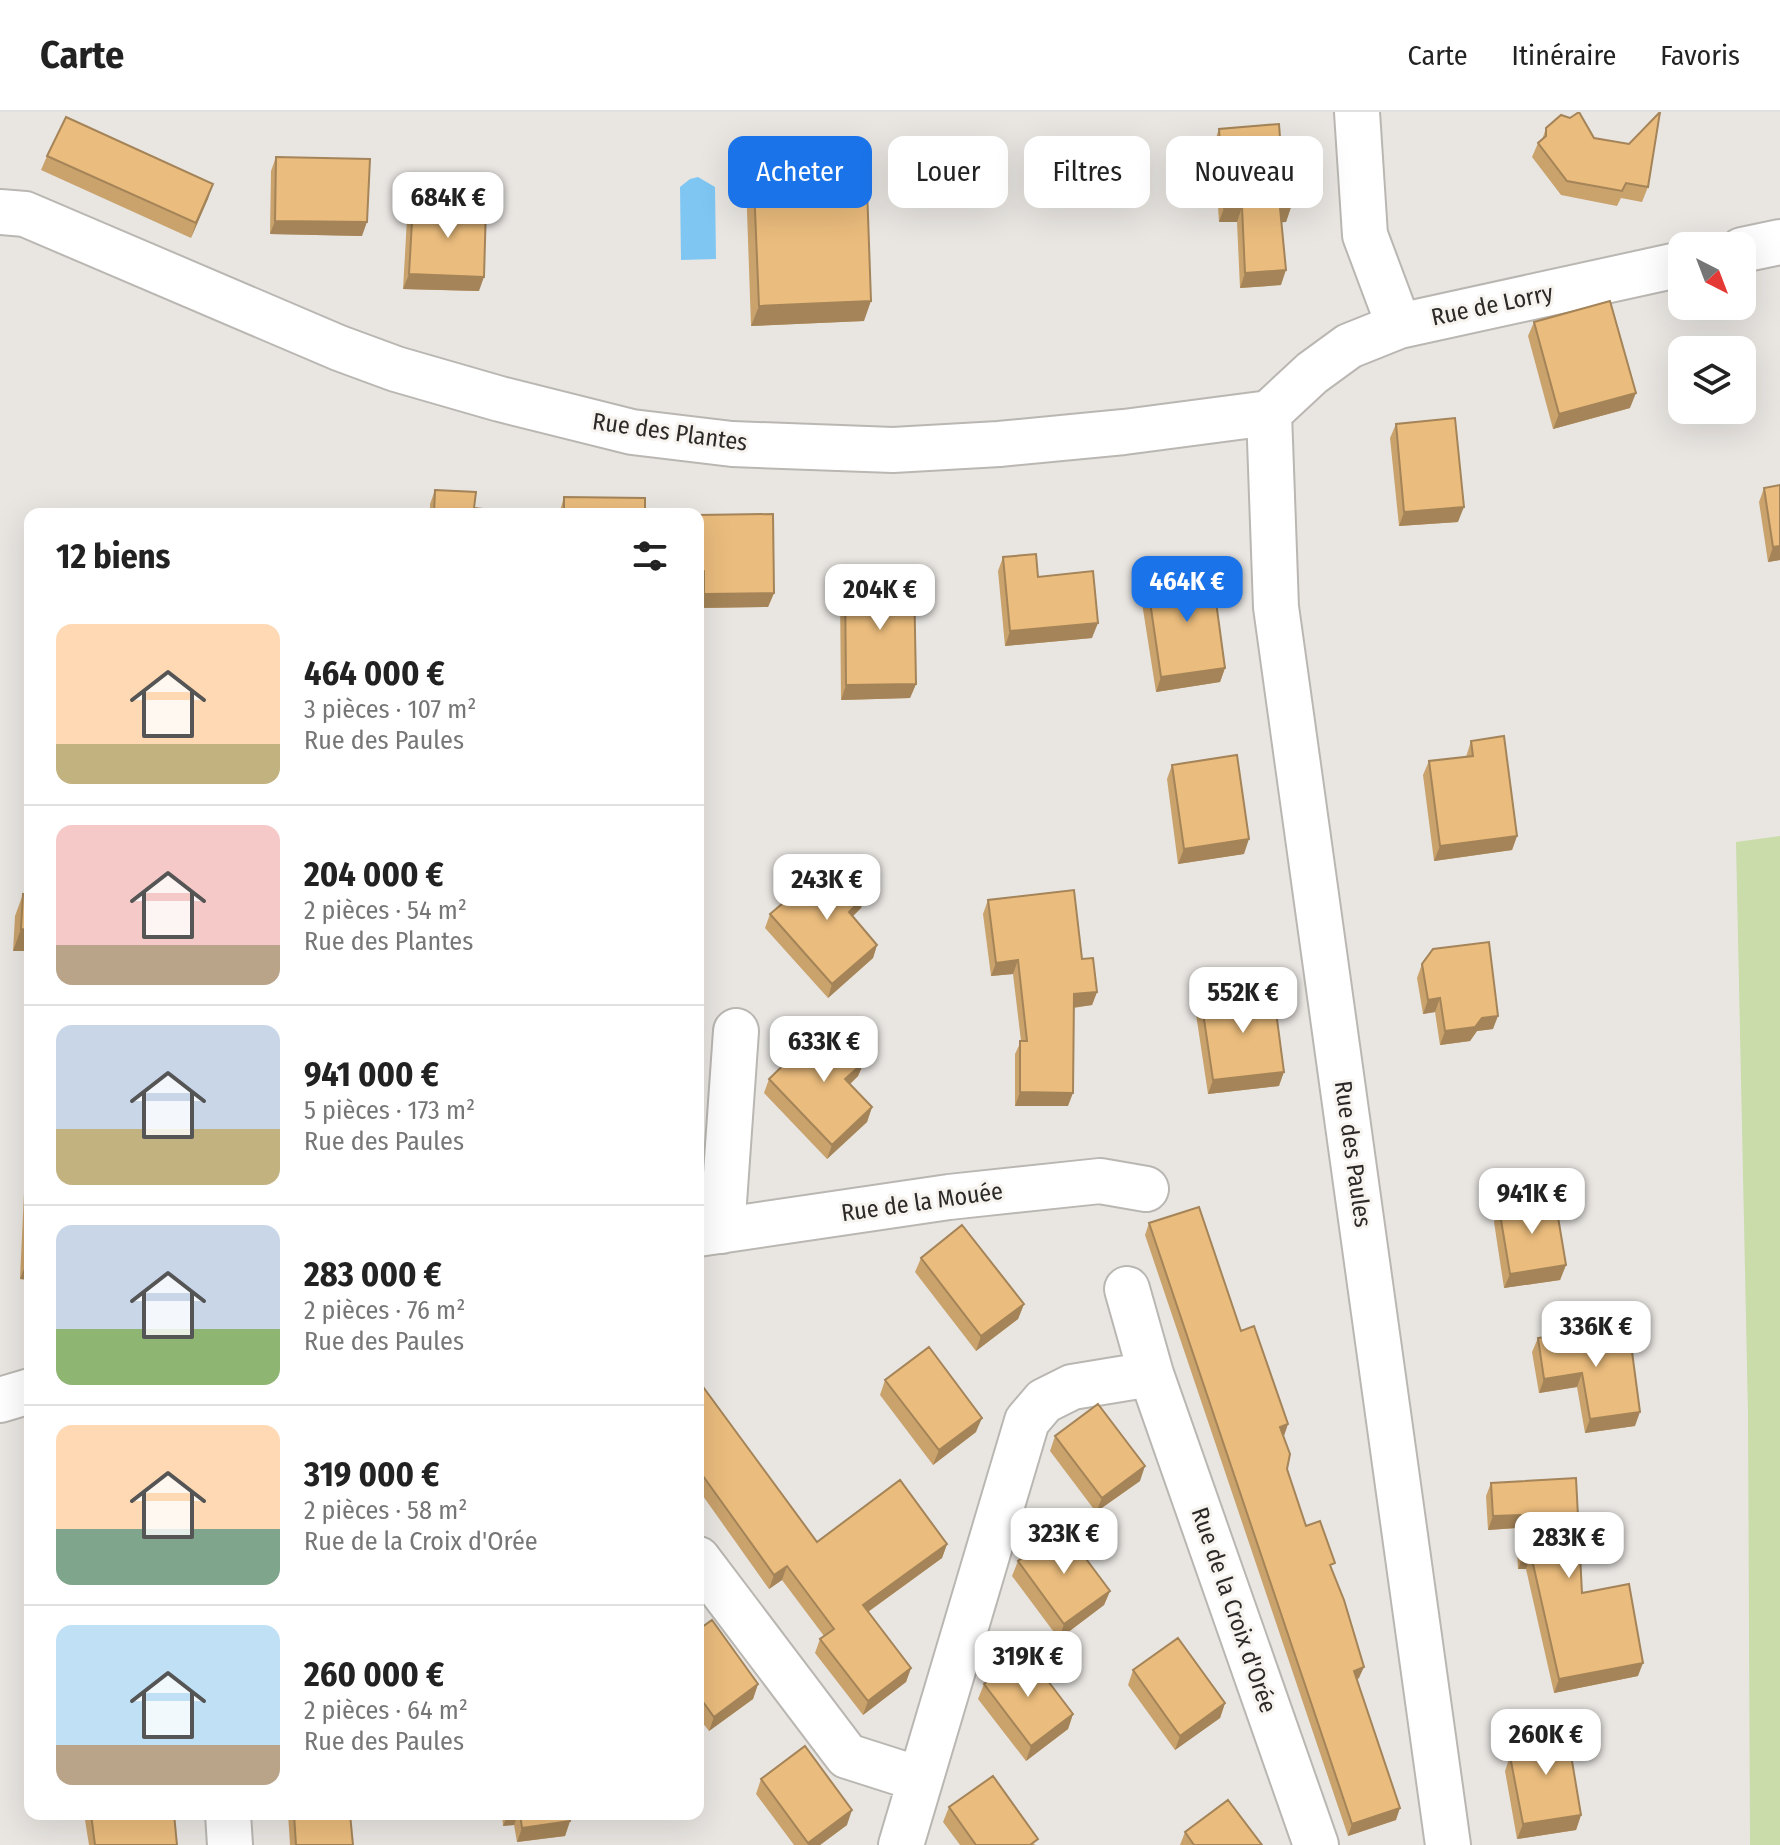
<!DOCTYPE html>
<html lang="fr">
<head>
<meta charset="utf-8">
<style>
	:root { --surface:#fff; --page:#f6f6f6; --text:#222; --muted:#767676; --line:#e0e0e0; --accent:#1a73e8 }
	body { margin:0; font-family:"Fira Sans Condensed",sans-serif; background:var(--page); color:var(--text); height:100vh; display:flex; flex-direction:column; font-size:30px; white-space:nowrap }
	* { box-sizing:border-box; margin:0 }
	p { font-size:26px; color:var(--muted) }
	.icon { flex:none; width:44px; height:44px; fill:none; stroke:currentColor; stroke-width:2; stroke-linecap:round; stroke-linejoin:round }
	.map { position:relative; flex:1; overflow:hidden }
	.details { position:absolute; left:24px; top:396px; width:680px; height:1312px; display:flex; flex-direction:column; background:var(--surface); border-radius:16px; box-shadow:0 8px 32px #0002 }
	.details>* { flex:none }
	.top-card { position:absolute; left:728px; top:24px; width:760px; height:72px; display:flex; gap:16px }
	.needle { width:52px; rotate:138deg }
	.fabs { position:absolute; left:1668px; top:120px; display:grid; gap:16px }
	.fabs a { display:grid; place-items:center; width:88px; height:88px; border-radius:16px; background:var(--surface); box-shadow:0 8px 32px #0002; font-size:40px }
	.price { position:absolute; translate:-50% -68px; padding:0 18px; border-radius:16px; background:#fff; color:#222; font-size:26px; line-height:52px; filter:drop-shadow(0 2px 4px #0008) }
	.price::after { content:''; position:absolute; left:50%; top:48px; width:24px; height:18px; margin-left:-12px; background:inherit; clip-path:polygon(0 0,100% 0,50% 100%) }
	.price.on { background:var(--accent); color:#fff }
	ul { padding:0; list-style:none }
	li { display:flex; align-items:center; gap:24px; height:200px; padding:0 32px }
	li+li { border-top:2px solid var(--line) }
	li span { display:grid; place-items:center; flex:none; width:224px; height:160px; border-radius:16px; color:#555 }
	li>.icon { margin-inline-start:auto }
	span .icon { width:96px; height:96px; fill:#fffc; stroke-width:1 }
	li b { font-size:34px }
	h2 { display:flex; justify-content:space-between; align-items:center; height:96px; padding:0 32px; font-size:34px }
	.chip { padding:0 28px; border-radius:16px; background:var(--surface); box-shadow:0 8px 32px #0002; font-size:28px; line-height:72px }
	.chip.on { background:var(--accent); color:#fff }
	header { display:flex; align-items:center; gap:48px; box-sizing:border-box; height:112px; padding:0 40px; background:var(--surface); border-bottom:2px solid var(--line) }
	header strong { font-size:38px }
	nav { display:flex; gap:44px; margin-inline-start:auto; font-size:28px }
	.map>svg:first-child { display:block }
	.green { fill:#c9dca9 }
	.water { fill:#7fc6f3 }
	.lines { fill:none; stroke-linecap:round; stroke-linejoin:round }
	.minor-casing { stroke:#bab7b3; stroke-width:48 }
	.minor { stroke:#fff; stroke-width:44 }
	.wall { fill:#c9a26c }
	.shaded-wall { fill:#a48458 }
	.building { fill:#eabc7d; stroke:#a48458; stroke-width:2 }
	.labels { text-anchor:middle; stroke-width:6; stroke-linejoin:round; paint-order:stroke }
	.street-label { font-size:24px; fill:#2b2a28; stroke:#f7f3ef }
</style>
</head>
<body>
<header>
<strong>Carte</strong>
<nav><a>Carte</a><a>Itinéraire</a><a>Favoris</a></nav>
</header>
<div class="map">
<svg width="1780" height="1733" viewBox="0 0 1780 1733">
	<rect width="100%" height="100%" fill="#e9e6e2"/>
	<path class="green" d="M1780,724V1733H1750L1748,1301L1736,730Z"/>
	<path class="water" d="M698,65L715,75L716,147L681,148L680,75L690,67Z"/>
	<g class="lines">
		<defs>
			<path id="minor" d="M1357,0L1365,123L1399,214
				M0,100L25,102L339,236L396,257L500,287L632,320L732,332L893,338L999,332L1124,320L1269,301L1312,261L1349,234L1399,214L1682,152
				M1742,138L1780,130
				M1269,301L1276,495L1448,1733
				M722,1119L736,919
				M698,1122L949,1085L1100,1069L1146,1077
				M1127,1177L1151,1262L1316,1733
				M0,1288L30,1279
				M698,1447L847,1644L919,1667
				M228,1702L230,1733
				M901,1733L1027,1309L1044,1289L1072,1275L1151,1262"/>
		</defs>
		<use href="#minor" class="minor-casing"/>
		<use href="#minor" class="minor"/>
	</g>
	<path class="wall" d="M1546,16L1594,26L1648,75L1642,90L1621,86L1617,94L1561,83L1532,45L1538,31L1542,28Z
		M1219,17L1283,66L1291,95L1286,110H1282L1281,173L1240,176L1237,110H1219L1214,31Z
		M47,44L213,72L191,126L41,58Z
		M276,45L362,124L270,122L271,59Z
		M753,51L864,209L751,214L746,71Z
		M413,92L479,179L403,177L407,107Z
		M1534,210L1630,296L1553,317L1528,224Z
		M1396,312L1458,410L1399,414L1390,326Z
		M1780,373V448L1768,450L1759,390L1764,376Z
		M435,378L474,396L529,402H430V392Z
		M564,385L645,402H559Z
		M698,403L774,481L768,495L698,496Z
		M1003,445L1038,465L1092,526L1005,534L998,459Z
		M1175,459L1225,556L1220,570L1156,580L1142,491L1148,476L1170,473Z
		M845,468L916,572L910,586L841,588L840,482Z
		M1471,629L1517,724L1512,738L1434,749L1423,663L1429,649L1466,645Z
		M1172,653L1244,742L1178,752L1167,667Z
		M23,782L30,783V839H13L15,804Z
		M988,788L1082,847L1097,880L1092,893L1074,896L1068,994H1015V942L1021,929L1013,862L991,864L983,802Z
		M861,796L853,804L877,833L873,846L828,886L765,816L770,802Z
		M1422,852L1493,917L1477,919L1470,929L1440,933L1435,900L1423,902L1417,866Z
		M1201,887L1279,974L1208,982L1196,902Z
		M864,950L858,964L850,972L872,995L867,1010L827,1047L764,981L769,967Z
		M29,1068H30V1168L20,1167L24,1081Z
		M1499,1096L1566,1153L1560,1168L1504,1176L1494,1110Z
		M1149,1111L1241,1219L1288,1312L1283,1324L1287,1357L1306,1414L1332,1458L1359,1566L1357,1568L1396,1708L1348,1724L1145,1123Z
		M921,1146L1024,1192L1018,1207L976,1239L915,1160Z
		M1576,1225L1635,1314L1585,1321L1577,1275L1539,1281L1532,1240L1538,1226Z
		M698,1268L817,1430L947,1432L942,1446L868,1500L911,1556L906,1570L863,1603L815,1541L820,1527L824,1524L782,1468L769,1477L698,1377Z
		M885,1268L976,1320L933,1353L880,1283Z
		M1055,1324L1140,1369L1096,1400L1050,1339Z
		M30,1329V1380L26,1339Z
		M1576,1366L1582,1481L1638,1564L1554,1581L1526,1457H1518L1516,1416L1488,1418L1486,1384L1491,1371Z
		M1018,1449L1110,1479L1104,1493L1059,1527L1012,1464Z
		M698,1518L758,1572L753,1587L709,1619L698,1605Z
		M1133,1558L1225,1591L1220,1606L1175,1638L1128,1573Z
		M984,1572L1073,1602L1068,1617L1026,1649L978,1587Z
		M1523,1621L1581,1703L1576,1718L1517,1727L1505,1659L1510,1644L1519,1643L1518,1635Z
		M761,1667L847,1713L820,1733H794L756,1682Z
		M949,1695L1036,1733H960L943,1710Z
		M87,1702H174L177,1733H89L85,1708Z
		M288,1702H350L353,1733H290Z
		M502,1702H569L570,1709L565,1724L517,1730L514,1713L503,1714Z
		M1185,1720L1262,1733H1180Z"/>
	<path class="shaded-wall" d="M213,72L208,87L191,126L196,111Z
		M1242,95L1237,110H1219L1224,96Z
		M1291,95L1286,110L1275,111L1280,96Z
		M275,109L367,110L362,124L270,122Z
		M1286,158L1281,173L1240,176L1245,161Z
		M409,162L484,165L479,179L403,177Z
		M871,189L864,209L751,214L759,194Z
		M1636,281L1630,296L1553,317L1559,302Z
		M1464,395L1458,410L1399,414L1404,400Z
		M1780,434V448L1768,450L1773,435Z
		M698,458L704,459L699,473H698Z
		M774,481L768,495L698,496L704,482Z
		M1098,511L1092,526L1005,534L1010,519Z
		M1225,556L1220,570L1156,580L1161,565Z
		M916,572L910,586L841,588L846,573Z
		M1517,724L1512,738L1434,749L1440,734Z
		M1249,727L1244,742L1178,752L1184,737Z
		M866,783L861,796L844,813L849,800Z
		M21,817L30,818V839H13Z
		M877,833L873,846L828,886L832,872Z
		M1018,848L1013,862L991,864L996,851Z
		M1097,880L1092,893L1069,896L1074,882Z
		M1440,886L1435,900L1423,902L1428,888Z
		M1498,904L1493,917L1477,919L1470,929L1440,933L1445,919L1482,906Z
		M864,950L858,964L840,982L845,967Z
		M1284,960L1279,974L1208,982L1213,968Z
		M1020,980L1073,981L1068,994H1015Z
		M872,995L867,1010L827,1047L832,1033Z
		M1566,1153L1560,1168L1504,1176L1510,1162Z
		M25,1154H30V1168L20,1167Z
		M1024,1192L1018,1207L976,1239L981,1224Z
		M1582,1261L1577,1275L1539,1281L1544,1267Z
		M1640,1300L1635,1314L1585,1321L1590,1307Z
		M982,1306L976,1320L933,1353L939,1338Z
		M1288,1312L1284,1324L1275,1327L1280,1315Z
		M1145,1354L1140,1369L1096,1400L1102,1386Z
		M1521,1403L1516,1416L1488,1418L1493,1404Z
		M947,1432L942,1446L858,1507L863,1493Z
		M1531,1443L1526,1457H1518L1523,1444Z
		M787,1454L782,1468L769,1477L774,1463Z
		M1110,1479L1104,1493L1059,1527L1064,1512Z
		M1643,1551L1638,1564L1554,1581L1559,1567Z
		M1364,1555L1359,1566L1350,1571L1354,1559Z
		M911,1556L906,1570L863,1603L868,1589Z
		M758,1572L753,1587L709,1619L714,1605Z
		M1225,1591L1220,1606L1175,1638L1180,1624Z
		M1073,1602L1068,1617L1026,1649L1031,1634Z
		M1400,1696L1396,1708L1348,1724L1352,1712Z
		M852,1698L847,1713L820,1733H808V1731Z
		M508,1702H518L514,1713L503,1714Z
		M1581,1703L1576,1718L1517,1727L1523,1712Z
		M570,1709L565,1724L517,1730L522,1716Z"/>
	<path class="building" d="M1579,0L1594,26L1629,32L1660,0L1648,75L1626,71L1622,79L1567,69L1538,31L1546,24V16L1561,3L1570,6Z
		M66,5L213,72L196,111L47,44Z
		M1279,12L1283,66L1290,71L1291,95L1280,96L1286,158L1245,161L1242,95L1224,96L1219,17Z
		M276,45L370,47L367,110L275,109Z
		M866,47L871,189L759,194L753,51Z
		M413,92L486,94L484,165L409,162Z
		M1610,189L1636,281L1559,302L1534,210Z
		M1455,306L1464,395L1404,400L1396,312Z
		M1780,373V434L1773,435L1764,376Z
		M435,378L476,380L474,396L529,402H434Z
		M564,385L645,386V402H564Z
		M773,402L774,481L704,482V459L698,458V403Z
		M1036,442L1038,465L1093,459L1098,511L1010,519L1003,445Z
		M1211,453L1225,556L1161,565L1148,476L1177,472L1175,459Z
		M914,466L916,572L846,573L845,468Z
		M1504,624L1517,724L1440,734L1429,649L1473,644L1471,629Z
		M1237,643L1249,727L1184,737L1172,653Z
		M835,747L866,783L849,800L877,833L832,872L770,802Z
		M1074,778L1082,847L1093,846L1097,880L1074,882L1073,981L1020,980V929H1027L1018,848L996,851L988,788Z
		M23,782L30,783V818L21,817Z
		M1489,830L1498,904L1482,906L1475,915L1445,919L1440,886L1428,888L1422,852L1433,837Z
		M1273,877L1284,960L1213,968L1201,887Z
		M827,911L864,950L845,967L872,995L832,1033L769,967Z
		M29,1068H30V1154H25Z
		M1555,1087L1566,1153L1510,1162L1499,1096Z
		M1199,1095L1241,1219L1254,1214L1288,1312L1280,1315L1290,1342L1287,1357L1306,1414L1320,1409L1335,1451L1330,1453L1344,1488L1364,1555L1354,1559L1400,1696L1352,1712L1149,1111Z
		M962,1113L1024,1192L981,1224L921,1146Z
		M1629,1217L1640,1300L1590,1307L1582,1261L1544,1267L1538,1226L1576,1220V1225Z
		M929,1235L982,1306L939,1338L885,1268Z
		M698,1268L817,1430L900,1368L947,1432L863,1493L911,1556L868,1589L820,1527L834,1517L787,1454L774,1463L698,1357Z
		M1098,1292L1145,1354L1102,1386L1055,1324Z
		M1576,1366L1582,1481L1629,1472L1643,1551L1559,1567L1531,1443L1523,1444L1521,1403L1493,1404L1491,1371Z
		M1063,1416L1110,1479L1064,1512L1018,1449Z
		M712,1508L758,1572L714,1605L698,1583V1518Z
		M1178,1526L1225,1591L1180,1624L1133,1558Z
		M1026,1540L1073,1602L1031,1634L984,1572Z
		M1566,1613L1581,1703L1523,1712L1510,1644L1526,1641L1523,1621Z
		M805,1634L852,1698L808,1731L761,1667Z
		M993,1664L1038,1727L1030,1733H976L949,1695Z
		M1228,1688L1262,1733H1194L1185,1720Z
		M91,1702H174L177,1733H95Z
		M294,1702H350L353,1733H296Z
		M520,1702H569L570,1709L522,1716Z"/>
	<g class="labels">
		<g class="street-label">
			<text transform="translate(1492 193) rotate(-12)" y="8">Rue de Lorry</text>
			<text transform="translate(670 320) rotate(8)" y="8">Rue des Plantes</text>
			<text transform="translate(1353 1042) rotate(82)" y="8">Rue des Paules</text>
			<text transform="translate(922 1090) rotate(-8)" y="8">Rue de la Mouée</text>
			<text transform="translate(1234 1498) rotate(71)" y="8">Rue de la Croix d'Orée</text>
		</g>
	</g>
</svg>
<div class="fabs">
<a><svg class="needle" viewBox="-14 -14 28 28"><path d="M0-13l5 13h-10z" fill="#e53935"/><path d="M0 13l5-13h-10z" fill="#767676"/></svg></a>
<a><svg class="icon" aria-label="layers" viewBox="0 0 24 24"><path d="M12 4l9 5-9 5-9-5zM3 14l9 5 9-5"/></svg></a>
</div>
<b class="price" style="left:448px;top:128px">684K €</b>
<b class="price on" style="left:1187px;top:512px">464K €</b>
<b class="price" style="left:880px;top:520px">204K €</b>
<b class="price" style="left:827px;top:810px">243K €</b>
<b class="price" style="left:1243px;top:923px">552K €</b>
<b class="price" style="left:824px;top:972px">633K €</b>
<b class="price" style="left:1532px;top:1124px">941K €</b>
<b class="price" style="left:1596px;top:1257px">336K €</b>
<b class="price" style="left:1064px;top:1464px">323K €</b>
<b class="price" style="left:1569px;top:1468px">283K €</b>
<b class="price" style="left:1028px;top:1587px">319K €</b>
<b class="price" style="left:1546px;top:1665px">260K €</b>
<div class="top-card">
<a class="chip on">Acheter</a>
<a class="chip">Louer</a>
<a class="chip">Filtres</a>
<a class="chip">Nouveau</a>
</div>
<section class="details">
<h2>12 biens<svg class="icon" aria-label="filters" viewBox="0 0 24 24"><path d="M4 7h16M4 17h16"/><circle cx="9" cy="7" r="2"/><circle cx="15" cy="17" r="2"/></svg></h2>
<ul>
<li><span style="background:linear-gradient(#ffd9b3 75%,#c2b280 0)"><svg class="icon" aria-label="home" viewBox="0 0 24 24"><path d="M3 11l9-7 9 7M6 9v11h12V9"/></svg></span><div><b>464 000 €</b><p>3 pièces · 107 m²</p><p>Rue des Paules</p></div></li>
<li><span style="background:linear-gradient(#f6c9c9 75%,#b9a48a 0)"><svg class="icon" aria-label="home" viewBox="0 0 24 24"><path d="M3 11l9-7 9 7M6 9v11h12V9"/></svg></span><div><b>204 000 €</b><p>2 pièces · 54 m²</p><p>Rue des Plantes</p></div></li>
<li><span style="background:linear-gradient(#c9d6e8 65%,#c2b280 0)"><svg class="icon" aria-label="home" viewBox="0 0 24 24"><path d="M3 11l9-7 9 7M6 9v11h12V9"/></svg></span><div><b>941 000 €</b><p>5 pièces · 173 m²</p><p>Rue des Paules</p></div></li>
<li><span style="background:linear-gradient(#c9d6e8 65%,#8fb573 0)"><svg class="icon" aria-label="home" viewBox="0 0 24 24"><path d="M3 11l9-7 9 7M6 9v11h12V9"/></svg></span><div><b>283 000 €</b><p>2 pièces · 76 m²</p><p>Rue des Paules</p></div></li>
<li><span style="background:linear-gradient(#ffd9b3 65%,#7fa58c 0)"><svg class="icon" aria-label="home" viewBox="0 0 24 24"><path d="M3 11l9-7 9 7M6 9v11h12V9"/></svg></span><div><b>319 000 €</b><p>2 pièces · 58 m²</p><p>Rue de la Croix d'Orée</p></div></li>
<li><span style="background:linear-gradient(#bfe0f5 75%,#b9a48a 0)"><svg class="icon" aria-label="home" viewBox="0 0 24 24"><path d="M3 11l9-7 9 7M6 9v11h12V9"/></svg></span><div><b>260 000 €</b><p>2 pièces · 64 m²</p><p>Rue des Paules</p></div></li>
</ul>
</section>
</div>
</body>
</html>
